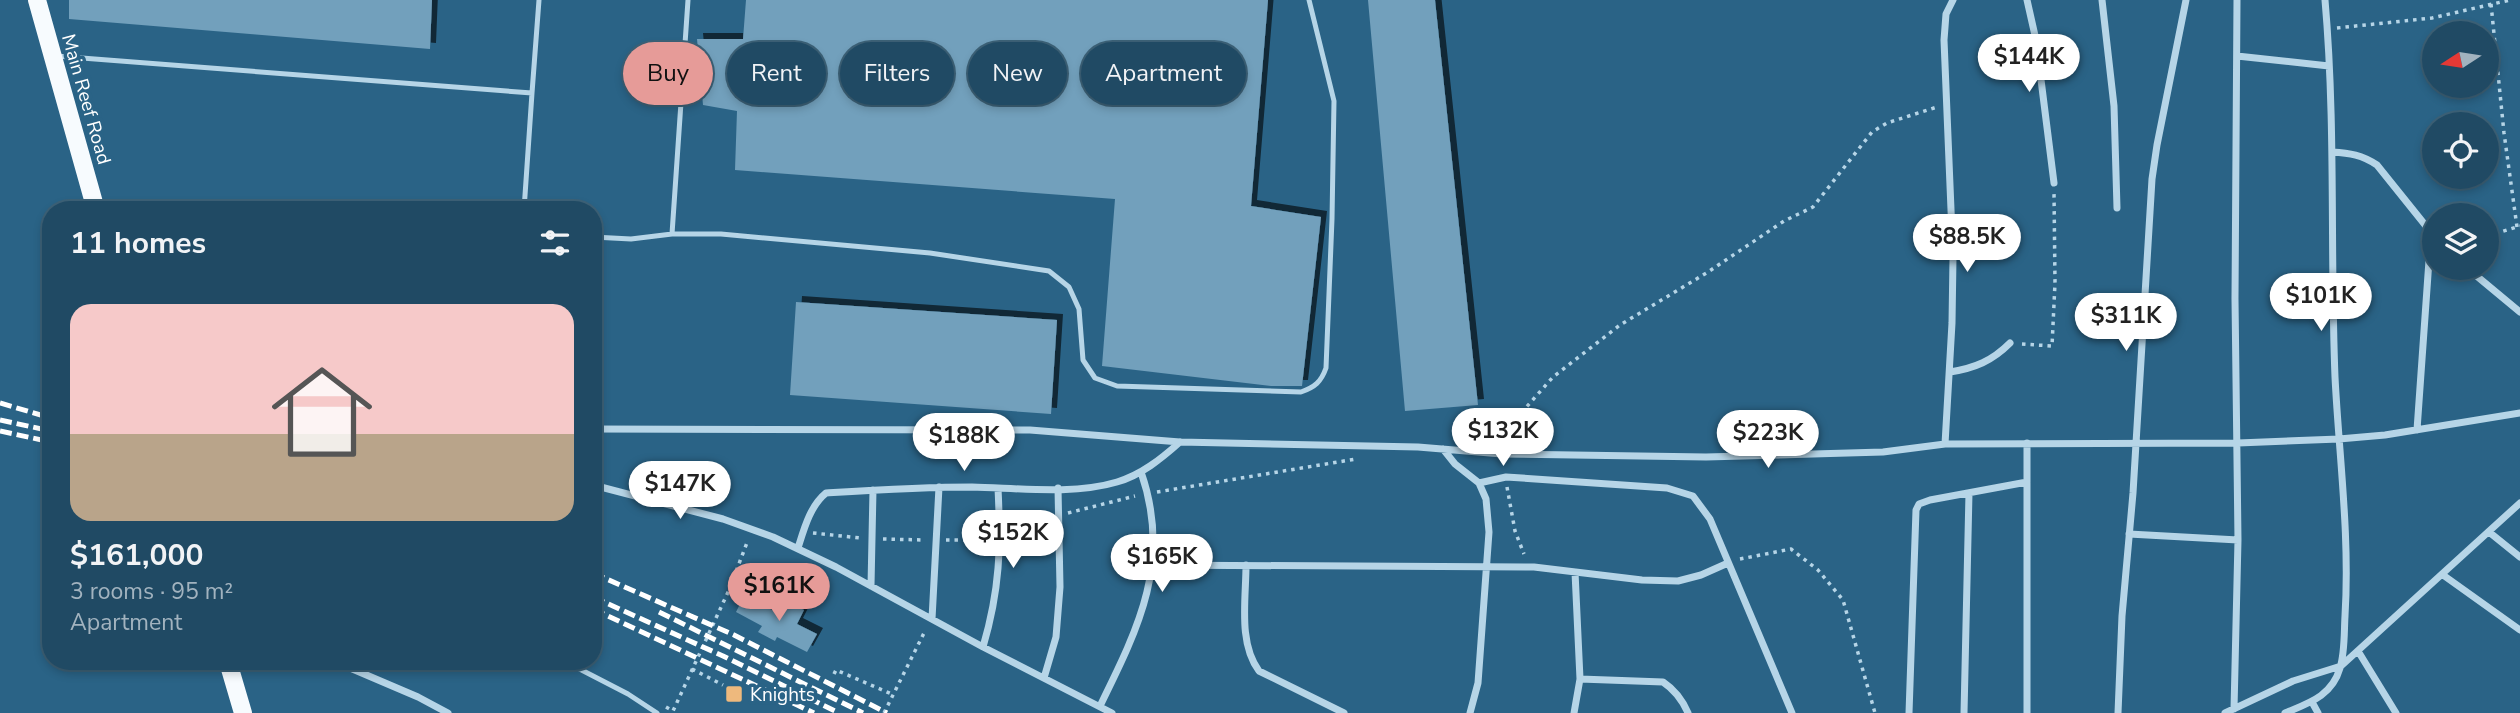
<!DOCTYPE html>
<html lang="en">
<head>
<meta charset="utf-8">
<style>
	:root { --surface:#204a64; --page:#2d546d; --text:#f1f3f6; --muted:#a2b3bf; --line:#3d6278; --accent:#e69b98 }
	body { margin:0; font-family:"Nunito Sans",sans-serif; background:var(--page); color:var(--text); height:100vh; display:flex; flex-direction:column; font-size:26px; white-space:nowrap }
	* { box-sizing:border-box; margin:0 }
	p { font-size:23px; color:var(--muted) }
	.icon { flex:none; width:38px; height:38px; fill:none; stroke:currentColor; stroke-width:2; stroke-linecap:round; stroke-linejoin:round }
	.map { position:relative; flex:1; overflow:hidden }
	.panel { position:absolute; left:42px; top:201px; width:560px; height:469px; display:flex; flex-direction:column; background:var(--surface); border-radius:28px; box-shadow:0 4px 10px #0003,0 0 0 2px var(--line) }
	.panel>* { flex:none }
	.hud { position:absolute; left:623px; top:42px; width:665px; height:63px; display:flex; gap:14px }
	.needle { width:46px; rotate:258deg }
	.controls { position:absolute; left:2422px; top:21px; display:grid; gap:14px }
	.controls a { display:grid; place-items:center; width:77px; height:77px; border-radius:50%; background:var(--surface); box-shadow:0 4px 10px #0003,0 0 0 2px var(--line); font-size:35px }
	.price { position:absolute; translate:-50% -60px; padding:0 16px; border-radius:24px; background:#fff; color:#222; font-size:23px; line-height:46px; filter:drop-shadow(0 2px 4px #0008) }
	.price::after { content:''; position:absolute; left:50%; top:42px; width:21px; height:16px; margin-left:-10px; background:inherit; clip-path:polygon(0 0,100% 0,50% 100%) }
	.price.selected { background:var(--accent); color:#111 }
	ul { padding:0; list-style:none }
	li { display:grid; align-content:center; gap:14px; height:371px; padding:0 28px }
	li+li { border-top:2px solid var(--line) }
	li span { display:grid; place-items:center; height:217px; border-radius:21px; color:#555 }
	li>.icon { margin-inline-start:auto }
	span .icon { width:126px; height:126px; fill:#fffc; stroke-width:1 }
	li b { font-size:30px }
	h2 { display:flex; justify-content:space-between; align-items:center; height:84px; padding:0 28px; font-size:30px }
	.chip { padding:0 24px; border-radius:32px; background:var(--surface); box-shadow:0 4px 10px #0003,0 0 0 2px var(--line); font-size:24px; line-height:63px }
	.chip.selected { background:var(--accent); color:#111 }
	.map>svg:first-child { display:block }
	.building { fill:#72a0bc; filter:url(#shadow) }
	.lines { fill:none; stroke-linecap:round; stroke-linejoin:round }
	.path { stroke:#b6d5e7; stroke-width:3.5; stroke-dasharray:3.5 5; stroke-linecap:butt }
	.lane { stroke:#b6d5e7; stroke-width:5 }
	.street { stroke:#b6d5e7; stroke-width:7 }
	.primary { stroke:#f7fbfe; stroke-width:18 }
	.rail { stroke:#fff; stroke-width:5; stroke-dasharray:12 5; stroke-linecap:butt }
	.poi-dot { fill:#eeb97d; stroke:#2a6386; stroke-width:2.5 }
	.labels { text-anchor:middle; stroke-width:7; stroke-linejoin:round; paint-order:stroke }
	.street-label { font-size:19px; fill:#fff; stroke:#2a6386 }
	.poi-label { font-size:19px; fill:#fff; stroke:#2a6386; text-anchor:start }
</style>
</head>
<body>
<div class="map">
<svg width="2520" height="713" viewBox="0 0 2520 713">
	<defs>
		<filter id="shadow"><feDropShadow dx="6" dy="-6" stdDeviation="0" flood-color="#0009"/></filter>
	</defs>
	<rect width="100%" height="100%" fill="#2a6386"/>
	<path class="building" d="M69,0H432L430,49L69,19Z
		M746,0H1268L1251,206L1321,217L1302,386H1271L1102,366L1115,199L735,170L737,111L703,105L697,39H743Z
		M1368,0H1435L1478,405L1405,411Z
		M796,302L1057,320L1051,414L790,395Z
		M743,598L780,613L786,601L804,610L797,624L817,634L807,652L777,637L775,641L758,632L762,626L736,612Z"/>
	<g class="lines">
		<path class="path" d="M2491,4L2504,133L2517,227
			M2337,28L2432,18L2510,0
			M2487,236L2520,226
			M2022,344L2052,346L2055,283L2054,193
			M1470,437L1507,429L1553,377L1620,325L1708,272L1784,221L1813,207L1872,132L1887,123L1937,107
			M1507,487L1515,531L1524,554
			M1157,492L1356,459
			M1068,513L1135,496
			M1011,528L1047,519
			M813,533L861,538
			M883,539L924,540
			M946,540H964L986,534
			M1740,559L1791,549L1818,570L1843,600L1875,713
			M692,669L723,685
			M834,674L836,670L894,695
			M666,707L673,711L729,590L748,540
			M884,713L925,631"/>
		<path class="lane" d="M56,56L532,93L539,0
			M524,210L532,93
			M672,234L688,0
			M593,237L631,239L672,234H721L930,253L1049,271L1069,287L1079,309L1083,360L1095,378L1117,386L1301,392C1315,387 1321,382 1326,368L1332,219L1334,101L1309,0
			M566,662L628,694L657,713"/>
		<path class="street" d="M2027,0L2036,40L2054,183
			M2102,0L2114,106L2117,208
			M2237,56L2329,66
			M2332,152C2350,153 2362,155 2377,165L2434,236
			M2467,268L2520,312
			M1950,372C1975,368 1992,361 2010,343
			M593,429L1030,430L1180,442L1418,447L1502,454L1706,457L1883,452L1945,444L2238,443L2339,439L2385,435L2520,413
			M2417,430L2431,232
			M2027,443V713
			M1945,444L1952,323L1953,258L1944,40L1946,14L1953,0
			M1443,449L1455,464L1479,483L1486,499L1489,532L1478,683L1470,713
			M1479,483L1506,477L1667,488L1693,496L1710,519L1792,713
			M593,485L723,519L773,537L836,567L983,647L1112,713
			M2489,532L2520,557
			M2129,534L2238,540
			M798,548C804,529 810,506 826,493C875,490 923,487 972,487C1017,488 1074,495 1117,482C1141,475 1161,459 1180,442
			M1152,565L1534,567L1642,580L1678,581L1701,575L1728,563
			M1246,565C1246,599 1238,643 1259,671L1344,713
			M1575,572L1580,679
			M2443,575L2520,630
			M871,586L873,490
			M932,619L939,487
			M983,647C1000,589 1001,548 998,488
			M2358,651L2396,713
			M336,662L418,697L448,713
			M1044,678L1056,637L1060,587L1058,488
			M2312,702L2318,713
			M1100,706C1139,627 1172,561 1141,472
			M2234,709L2238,540L2235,299L2237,0
			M1574,713L1580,679L1663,682C1675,690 1682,699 1688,713
			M1909,713L1916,510L1919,504L1930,500L2027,482
			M1964,713L1969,493
			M2118,713L2122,616L2133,493L2152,179L2157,145L2186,0
			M2225,713L2293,681L2341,666L2520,503
			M2285,713C2309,703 2332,696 2340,668C2345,652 2344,632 2345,616C2350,536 2339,456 2335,377C2330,252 2336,125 2325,0"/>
		<path class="primary" d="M37,0L96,210
			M228,662L243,713"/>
		<path class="rail" d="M0,403L51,418
			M0,420L51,431
			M0,431L51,442
			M593,573L734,635L887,713
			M593,597L723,656L839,713
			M593,609L814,713
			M659,612L863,713"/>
	</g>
	<rect class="poi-dot" x="725" y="685" width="18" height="18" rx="3.5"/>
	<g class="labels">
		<g class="street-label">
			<text transform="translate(87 99) rotate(74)" y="7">Main Reef Road</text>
		</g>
		<g class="poi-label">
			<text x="750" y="701">Knights</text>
		</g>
	</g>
</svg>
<div class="controls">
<a><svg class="needle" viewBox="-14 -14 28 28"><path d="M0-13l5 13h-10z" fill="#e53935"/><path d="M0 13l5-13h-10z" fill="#a2b3bf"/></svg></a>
<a><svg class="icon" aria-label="locate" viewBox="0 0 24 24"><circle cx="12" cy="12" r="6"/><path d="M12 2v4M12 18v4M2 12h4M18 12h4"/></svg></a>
<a><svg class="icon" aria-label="layers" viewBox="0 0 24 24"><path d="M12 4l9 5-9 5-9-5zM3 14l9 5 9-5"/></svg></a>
</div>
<b class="price" style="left:2029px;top:94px">$144K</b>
<b class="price" style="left:1967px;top:274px">$88.5K</b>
<b class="price" style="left:2321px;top:333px">$101K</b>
<b class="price" style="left:2126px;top:353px">$311K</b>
<b class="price" style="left:1503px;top:468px">$132K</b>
<b class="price" style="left:1768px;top:470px">$223K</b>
<b class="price" style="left:964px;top:473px">$188K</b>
<b class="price" style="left:680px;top:521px">$147K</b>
<b class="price" style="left:1013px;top:570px">$152K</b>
<b class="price" style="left:1162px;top:594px">$165K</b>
<b class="price selected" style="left:779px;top:623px">$161K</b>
<div class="hud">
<a class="chip selected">Buy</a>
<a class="chip">Rent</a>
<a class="chip">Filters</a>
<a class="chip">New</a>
<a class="chip">Apartment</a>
</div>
<section class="panel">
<h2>11 homes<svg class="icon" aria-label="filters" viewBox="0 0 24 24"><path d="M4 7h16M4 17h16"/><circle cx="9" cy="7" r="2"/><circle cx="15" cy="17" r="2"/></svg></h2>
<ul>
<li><span style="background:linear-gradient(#f6c9c9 60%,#b9a48a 0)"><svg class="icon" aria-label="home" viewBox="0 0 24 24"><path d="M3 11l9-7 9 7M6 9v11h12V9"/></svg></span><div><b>$161,000</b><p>3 rooms · 95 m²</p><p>Apartment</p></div></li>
</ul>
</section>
</div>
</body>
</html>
